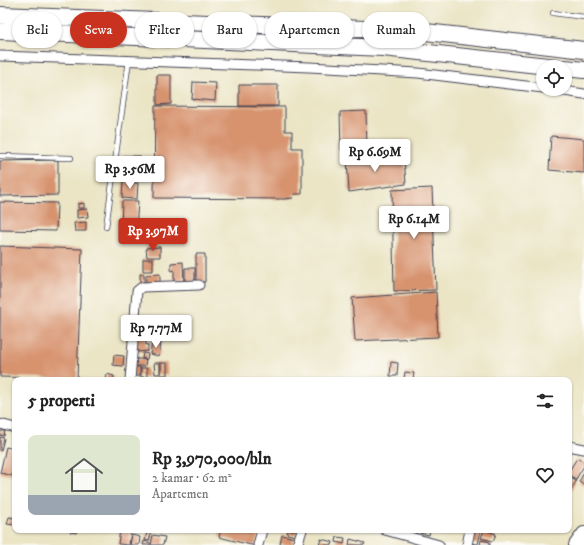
<!DOCTYPE html>
<html lang="id">
<head>
<meta charset="utf-8">
<style>
	:root { --surface:#fff; --page:#f6f6f6; --text:#222; --muted:#767676; --accent:#c8321e }
	body { margin:0; font-family:"IM FELL DW Pica",serif; background:var(--page); color:var(--text); height:100vh; display:flex; flex-direction:column; font-size:15px; white-space:nowrap }
	* { box-sizing:border-box; margin:0 }
	p { font-size:13px; color:var(--muted) }
	.icon { flex:none; width:22px; height:22px; fill:none; stroke:currentColor; stroke-width:2; stroke-linecap:round; stroke-linejoin:round }
	.map { position:relative; flex:1; overflow:hidden }
	.sheet { position:absolute; left:12px; top:377px; width:560px; height:156px; display:flex; flex-direction:column; background:var(--surface); border-radius:8px; box-shadow:0 1px 3px #0004 }
	.sheet>* { flex:none }
	.top-card { position:absolute; left:12px; top:12px; width:560px; height:36px; display:flex; gap:8px }
	.controls { position:absolute; left:536px; top:60px; display:grid; gap:8px }
	.controls a { display:grid; place-items:center; width:36px; height:36px; border-radius:50%; background:var(--surface); box-shadow:0 1px 3px #0004; font-size:20px }
	.price { position:absolute; translate:-50% -34px; padding:0 9px; border-radius:4px; background:#fff; color:#222; font-size:13px; line-height:26px; filter:drop-shadow(0 1px 2px #0008) }
	.price::after { content:''; position:absolute; left:50%; top:24px; width:12px; height:9px; margin-left:-6px; background:inherit; clip-path:polygon(0 0,100% 0,50% 100%) }
	.price.selected { background:var(--accent); color:#fff }
	ul { padding:0; list-style:none }
	li { display:flex; align-items:center; gap:12px; height:100px; padding:0 16px }
	li span { display:grid; place-items:center; flex:none; width:112px; height:80px; border-radius:8px; color:#555 }
	li>.icon { margin-inline-start:auto }
	span .icon { width:48px; height:48px; fill:#fffc; stroke-width:1 }
	li b { font-size:17px }
	h2 { display:flex; justify-content:space-between; align-items:center; height:48px; padding:0 16px; font-size:17px }
	.tag { padding:0 14px; border-radius:18px; background:var(--surface); box-shadow:0 1px 3px #0004; font-size:14px; line-height:36px }
	.tag.selected { background:var(--accent); color:#fff }
	.map>svg:first-child { display:block }
	.building { fill:#d7936e }
	.lines { fill:none; stroke-linecap:round; stroke-linejoin:round }
	.service-casing { stroke:#403f50; stroke-width:6 }
	.minor-casing { stroke:#403f50; stroke-width:11 }
	.trunk-casing { stroke:#403f50; stroke-width:16 }
	.motorway-casing { stroke:#403f50; stroke-width:18 }
	.service { stroke:#fff; stroke-width:4.5 }
	.minor { stroke:#fff; stroke-width:9 }
	.trunk { stroke:#fff; stroke-width:14 }
	.motorway { stroke:#fff; stroke-width:16 }
</style>
</head>
<body>
<div class="map">
<svg width="584" height="545" viewBox="0 0 584 545">
	<rect width="100%" height="100%" fill="#fdfcf7"/>
	<filter id="ink" filterUnits="userSpaceOnUse"><feTurbulence type="fractalNoise" baseFrequency=".025" numOctaves="2"/><feDisplacementMap in="SourceGraphic" scale="8" xChannelSelector="R" yChannelSelector="G"/><feConvolveMatrix kernelMatrix="1 2 1 2 8 2 1 2 1" color-interpolation-filters="sRGB"/></filter>
	<filter id="wash" filterUnits="userSpaceOnUse"><feTurbulence type="fractalNoise" baseFrequency=".012" numOctaves="4" result="noise"/><feDisplacementMap in="SourceGraphic" scale="16" xChannelSelector="R" yChannelSelector="G"/><feGaussianBlur stdDeviation="0.9" result="paint"/><feColorMatrix in="noise" values="0 0 0 0 0 0 0 0 0 0 0 0 0 0 0 0 0 1.4 0 .05"/><feComposite in="paint" operator="in"/></filter>
	<g filter="url(#wash)">
		<rect width="100%" height="100%" fill="#ebe5c6"/>
		<g id="blocks">
			<path class="building" d="M157,75H171V104L157,105Z
				M193,82L216,83L215,101L192,99Z
				M239,85H278V106H239Z
				M155,106L285,107V131H292V148H302V194H294L293,198L284,199L154,198Z
				M366,111L367,149L341,150L340,112Z
				M551,136L584,139V173L549,170Z
				M124,156H140L139,179H123Z
				M404,158L406,184L349,192L347,159Z
				M58,160V195L0,196V161Z
				M123,182L138,183L137,199L122,198Z
				M432,188L436,290L394,291L392,190Z
				M122,201H138L136,230L121,229Z
				M0,202L57,203L56,231L0,230Z
				M84,203V208H78V204Z
				M87,209L88,217L77,218V210Z
				M86,222V231H75L74,223Z
				M0,246L82,249L77,379L0,377Z
				M160,247V257H147L146,248Z
				M196,254H205V282H196Z
				M143,259H153V271H143Z
				M183,262L184,282H174V270L171,271V263Z
				M185,268H195V282L185,283Z
				M140,274H144V284H140Z
				M160,274V284L146,285V275Z
				M436,292L438,337L355,341L352,298Z
				M135,336H146V345H148V351L138,352L137,345H135Z
				M152,342L161,343L159,356L150,354Z
				M143,353L148,354L147,359H142Z
				M114,355L124,356L123,366L113,365Z
				M134,359H146L145,366H134Z
				M391,362L398,363L397,376H390Z
				M154,363H160V374H155Z
				M161,363H167V375H161Z
				M132,367H140V376H132Z
				M141,368H147V377H141Z
				M405,372L414,373L413,380L404,379Z
				M107,374L114,376L113,380H106Z
				M1,431H5L4,436L0,435Z
				M14,436H15V448H12Z
				M0,437L4,438L1,451H0Z
				M6,447L14,449L12,457H15L14,476L0,473Z
				M577,458L584,462V466L576,479L569,475V471Z
				M584,472V485L579,482Z
				M569,477L576,481L572,489L569,488Z
				M9,517L15,518V525L7,524Z
				M70,530H77L76,533L70,532Z
				M120,530L131,532L129,545L118,544Z
				M221,530H256L259,531L255,545H251L219,537Z
				M288,530H297L295,536L287,534Z
				M408,530H419L417,533Z
				M421,530H430L429,535L420,533Z
				M472,530H481L478,544L469,543Z
				M484,530L496,534L493,541L481,538Z
				M147,533L151,534L149,541L145,540Z
				M132,535L140,537L139,545H130Z
				M153,535L165,537L163,545H151Z
				M282,535L294,538L292,545L280,544Z
				M337,537L345,538L344,544L336,542Z
				M321,539L333,542L332,545H319Z
				M350,539L365,543L364,545H349Z
				M481,540L490,542V545H480Z
				M144,541L150,543V545H143Z"/>
		</g>
	</g>
	<g filter="url(#ink)">
		<use href="#blocks" fill-opacity="0" stroke="#403f50" stroke-width="1"/>
		<g class="lines">
			<defs>
				<path id="service" d="M553,13L584,17
					M0,156L71,158
					M106,227L129,60"/>
				<path id="minor" d="M0,56L309,67L418,73L543,88
					M551,89L584,94
					M130,380L137,291L142,287L199,285
					M0,424L15,428
					M569,446L584,449
					M385,530L439,545
					M258,545L262,530
					M297,545L302,530
					M467,545L470,530"/>
				<path id="trunk" d="M576,545L584,534"/>
				<path id="motorway" d="M0,15L417,31L584,50
					M0,31L383,48L557,67
					M565,68L584,70"/>
			</defs>
			<use href="#service" class="service-casing"/>
			<use href="#minor" class="minor-casing"/>
			<use href="#trunk" class="trunk-casing"/>
			<use href="#motorway" class="motorway-casing"/>
			<use href="#service" class="service"/>
			<use href="#minor" class="minor"/>
			<use href="#trunk" class="trunk"/>
			<use href="#motorway" class="motorway"/>
		</g>
	</g>
</svg>
<div class="controls">
<a><svg class="icon" aria-label="locate" viewBox="0 0 24 24"><circle cx="12" cy="12" r="6"/><path d="M12 2v4M12 18v4M2 12h4M18 12h4"/></svg></a>
</div>
<b class="price" style="left:375px;top:173px">Rp 6.69M</b>
<b class="price" style="left:130px;top:190px">Rp 3.56M</b>
<b class="price" style="left:414px;top:240px">Rp 6.14M</b>
<b class="price selected" style="left:153px;top:252px">Rp 3.97M</b>
<b class="price" style="left:156px;top:349px">Rp 7.77M</b>
<div class="top-card">
<a class="tag">Beli</a>
<a class="tag selected">Sewa</a>
<a class="tag">Filter</a>
<a class="tag">Baru</a>
<a class="tag">Apartemen</a>
<a class="tag">Rumah</a>
</div>
<section class="sheet">
<h2>5 properti<svg class="icon" aria-label="filters" viewBox="0 0 24 24"><path d="M4 7h16M4 17h16"/><circle cx="9" cy="7" r="2"/><circle cx="15" cy="17" r="2"/></svg></h2>
<ul>
<li><span style="background:linear-gradient(#dfe7d0 75%,#9aa5b1 0)"><svg class="icon" aria-label="home" viewBox="0 0 24 24"><path d="M3 11l9-7 9 7M6 9v11h12V9"/></svg></span><div><b>Rp 3,970,000/bln</b><p>2 kamar · 62 m²</p><p>Apartemen</p></div><svg class="icon" aria-label="heart" viewBox="0 0 24 24"><path d="M12 20l-8-8c-3-5 5-10 8-4 3-6 11-1 8 4z"/></svg></li>
</ul>
</section>
</div>
</body>
</html>
